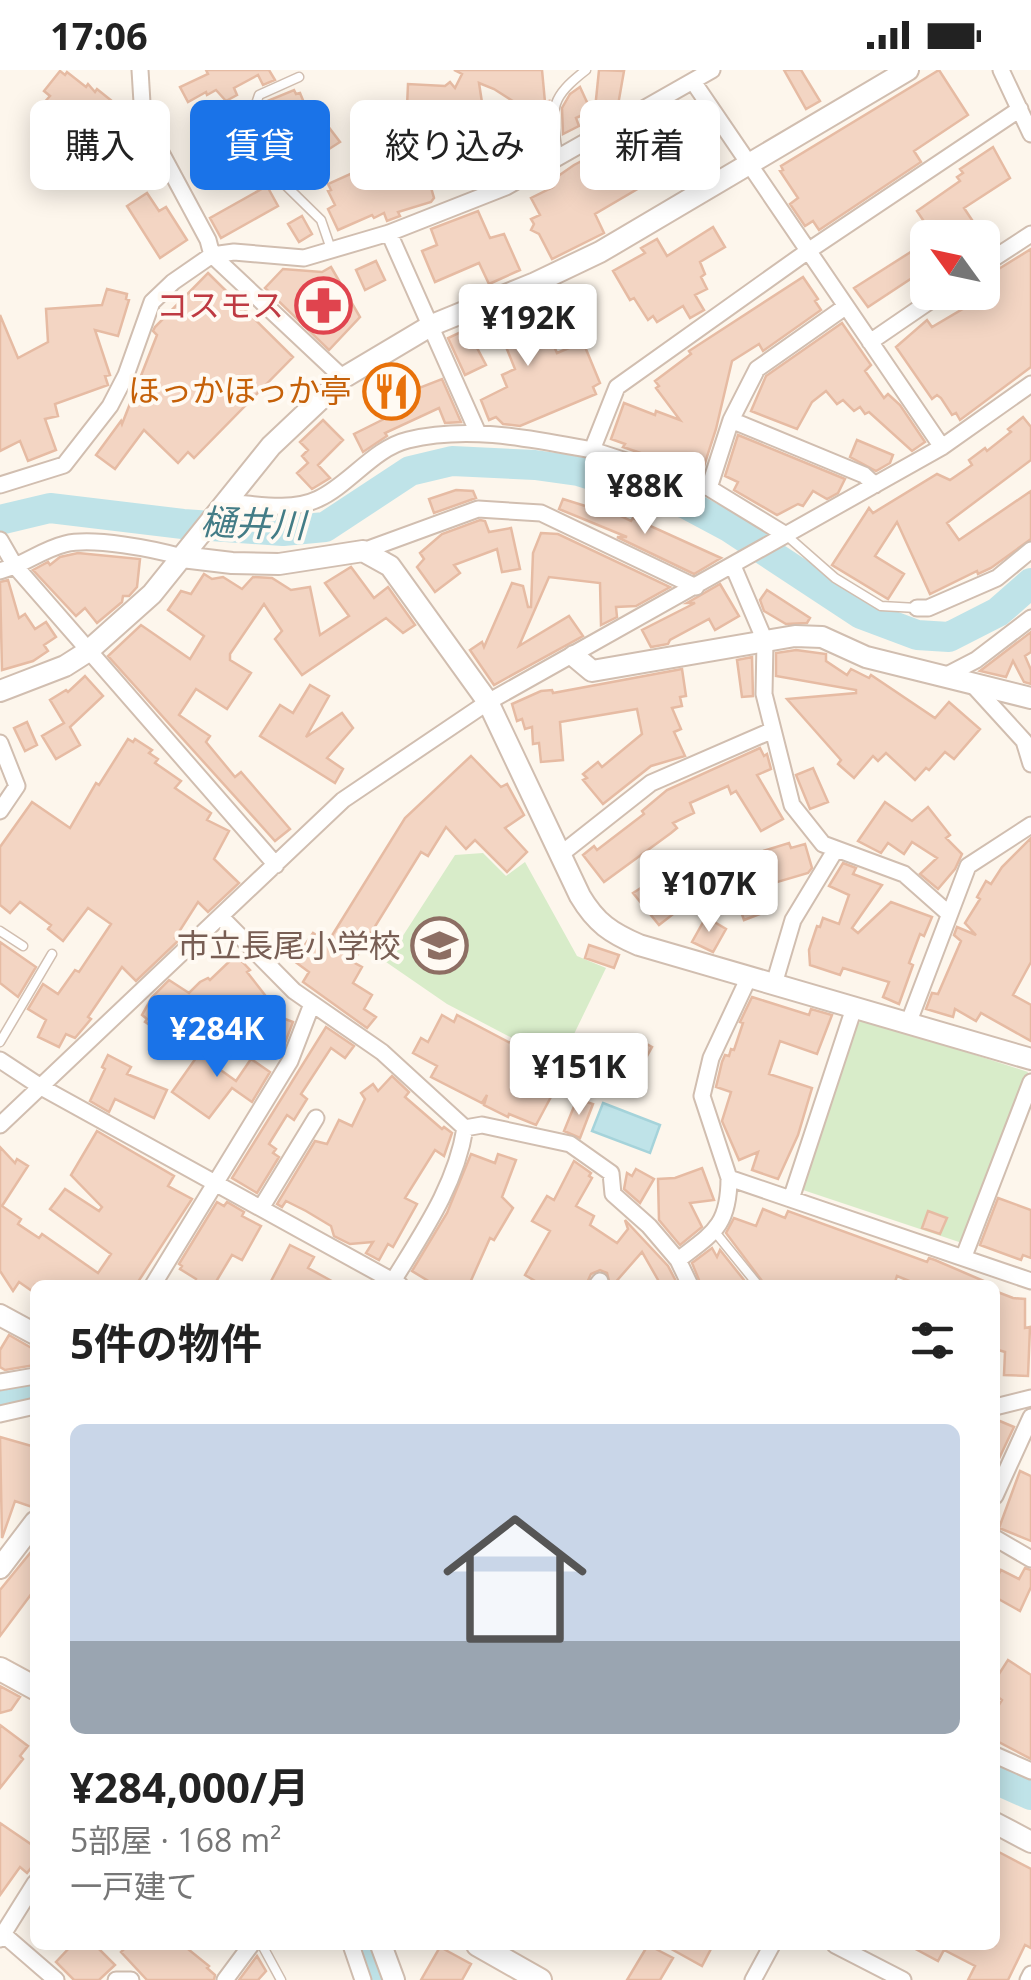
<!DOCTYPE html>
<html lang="ja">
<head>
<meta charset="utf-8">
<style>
	:root { --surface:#fff; --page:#f6f6f6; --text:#222; --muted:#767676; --accent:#1a73e8 }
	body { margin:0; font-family:"Open Sans","Noto Sans JP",sans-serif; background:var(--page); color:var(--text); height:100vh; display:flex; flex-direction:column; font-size:38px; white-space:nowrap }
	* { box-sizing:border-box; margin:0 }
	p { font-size:32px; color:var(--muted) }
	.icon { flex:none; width:55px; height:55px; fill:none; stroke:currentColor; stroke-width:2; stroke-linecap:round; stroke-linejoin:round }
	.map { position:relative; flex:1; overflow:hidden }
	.sheet { position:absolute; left:30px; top:1210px; width:970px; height:670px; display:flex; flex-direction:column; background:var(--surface); border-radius:15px; box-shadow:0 5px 25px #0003 }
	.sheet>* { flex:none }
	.top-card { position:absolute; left:30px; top:30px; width:972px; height:90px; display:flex; gap:20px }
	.needle { width:65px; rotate:303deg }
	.tools { position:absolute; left:910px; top:150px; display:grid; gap:20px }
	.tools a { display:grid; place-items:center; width:90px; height:90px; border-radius:15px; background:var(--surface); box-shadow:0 5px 25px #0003; font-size:50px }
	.price { position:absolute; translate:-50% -85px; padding:0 22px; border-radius:10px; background:#fff; color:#222; font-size:32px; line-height:65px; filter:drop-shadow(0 2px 5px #0008) }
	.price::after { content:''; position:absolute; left:50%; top:60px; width:30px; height:22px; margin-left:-15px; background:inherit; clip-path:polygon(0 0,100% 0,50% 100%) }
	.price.selected { background:var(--accent); color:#fff }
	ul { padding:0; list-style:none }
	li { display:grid; align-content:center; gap:20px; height:530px; padding:0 40px }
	li span { display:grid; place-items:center; height:310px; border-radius:15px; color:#555 }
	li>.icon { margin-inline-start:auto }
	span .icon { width:180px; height:180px; fill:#fffc; stroke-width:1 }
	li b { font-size:42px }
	h2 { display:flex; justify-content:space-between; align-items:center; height:120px; padding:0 40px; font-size:42px }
	.chip { padding:0 35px; border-radius:15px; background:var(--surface); box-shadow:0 5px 25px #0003; font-size:35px; line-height:90px }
	.chip.selected { background:var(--accent); color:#fff }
	.status { display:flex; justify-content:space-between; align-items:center; height:70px; padding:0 50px; background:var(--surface); direction:ltr }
	.status svg { height:28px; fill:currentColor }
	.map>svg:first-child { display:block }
	.green { fill:#d8ecc9 }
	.water { fill:#bfe3e8; stroke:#a5d3da; stroke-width:2.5 }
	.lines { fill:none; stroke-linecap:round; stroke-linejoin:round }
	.river { stroke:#bfe3e8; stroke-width:30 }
	.building { fill:#f3d5c3; stroke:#e6bba3; stroke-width:2.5; fill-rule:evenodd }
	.service-casing { stroke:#d1beb0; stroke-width:11 }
	.minor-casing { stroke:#d1beb0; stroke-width:19 }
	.tertiary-casing { stroke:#d1beb0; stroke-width:24 }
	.secondary-casing { stroke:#d6c0b0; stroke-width:26 }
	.service { stroke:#fff; stroke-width:8 }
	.minor { stroke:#fff; stroke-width:15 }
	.tertiary { stroke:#fff; stroke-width:20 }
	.secondary { stroke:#fff; stroke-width:22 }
	.labels { text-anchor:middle; stroke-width:8; stroke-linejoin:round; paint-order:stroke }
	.health-label { font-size:32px; fill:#be3a42; stroke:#fffaf3; text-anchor:end }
	.food-label { font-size:32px; fill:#c56008; stroke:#fffaf3; text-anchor:end }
	.education-label { font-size:32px; fill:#785e54; stroke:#fffaf3; text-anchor:end }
	.water-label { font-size:35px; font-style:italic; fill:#437c86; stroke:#fffaf3 }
</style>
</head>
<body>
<div class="status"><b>17:06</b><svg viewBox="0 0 49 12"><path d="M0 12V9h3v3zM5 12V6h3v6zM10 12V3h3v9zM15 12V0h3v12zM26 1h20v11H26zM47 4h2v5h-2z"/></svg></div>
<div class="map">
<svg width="1031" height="1910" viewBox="0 0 1031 1910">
	<rect width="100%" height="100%" fill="#fdf6ec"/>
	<path class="green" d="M483,783L506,806L525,792L577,886L606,898L560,993L447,934L386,892L455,785Z
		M864,949L1028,1002L962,1173L803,1120L856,955Z"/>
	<path class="water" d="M603,1033L660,1055L650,1083L592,1061Z"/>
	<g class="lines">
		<path class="river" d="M0,450L50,438L183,454L283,461L325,457L410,401L452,391L535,395L578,401L686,434L729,457L861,544L917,565L949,567L998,542L1031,513
			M0,1330L35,1322
			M995,1709L1031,1725
			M368,1875L381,1910"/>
	</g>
	<path class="building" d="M206,0H269L275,10L263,15L258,5L234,18L237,25L226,31L216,20L207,25L206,22L188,32L180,17L208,4Z
		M454,0H542L545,32L549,31L546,46L549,72L536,75L535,69L494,76L495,81L473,85L472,77L449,80L448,73L418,72L434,128L431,132L398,142L400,146L387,151L384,143L374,148L372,145L338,160L328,139L335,135L328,121L331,120L328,114L377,92L362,45L377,46V36L407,37L408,14L445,16L450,12L455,18L462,4ZM479,13L494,19L533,44L485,52Z
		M599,0L624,1L617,41L595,39Z
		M784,0H801L820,31L806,39Z
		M939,0L968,45L914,81L921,92L819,160L813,151L805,156L790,134L798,128L780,101L783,100L781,96Z
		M60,1L65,5L67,2L86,17L88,14L95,22L97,19L118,36L94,63L119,85L100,107L77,87L71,92L58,78L64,72L34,44L50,26L44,21Z
		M580,17L591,41L576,48L579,56L563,64L562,38L570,24Z
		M294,20L296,24L300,23L314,57L324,51L340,72L287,106L279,98L265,32Z
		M673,43L697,84L595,144L604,163L552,189L539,164L531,160L534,154L531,149L540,145L531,128L553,117L551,111L574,95L605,79L608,85L661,55L659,51Z
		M993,77L1010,108L964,138L984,168H935L917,141L960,111L957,107L963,103L960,99Z
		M267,116L278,136L221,168L210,148Z
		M147,123L159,141L166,137L187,170L160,188L127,136Z
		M478,141L490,168L504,164L520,200L489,214L479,193L435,212L422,181L437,175L431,159Z
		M302,146L312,164L299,172L288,154Z
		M713,157L725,177L700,192L705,204L701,207L707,219L695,225L704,240L690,248L683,236L657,252L653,246L648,250L634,228L630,230L613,201L645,183L641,178L657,169L667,186Z
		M928,171V193L916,200L918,204L868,237L854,218Z
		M1031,179V297L960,350L956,343L952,345L941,328L937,325L932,329L896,277L927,250L932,257L971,234L963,222H982V214L998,203L997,200Z
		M376,191L385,210L365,220L356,200Z
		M331,197L360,247L329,280L265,218L283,199L322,202Z
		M208,203L293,287L194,388L188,382L178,393L144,360L115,399L96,385L121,351L122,354L157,265L153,261L155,257Z
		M803,207L818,229L815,231L821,240L763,281L759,274L732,291L716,359L704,396L701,394L699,403L623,377L625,374L611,369L624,333L655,345L656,341L680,350L656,318L659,316L655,311L691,284L689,281Z
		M107,219L127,224L126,229L129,230L118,266L95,260L110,305L105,306L108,315L55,334L58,346L45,349L56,380L28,391L20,371L0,381V245L18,288L48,272L46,239L102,235Z
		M512,238L519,253L540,244L557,283L583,272L600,313L593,317L596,324L520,356L503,354L496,347L489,350L481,330L507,317L502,305L515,299L500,262L475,274L486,295L465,305L448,268Z
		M842,253L871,295L865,301L884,328L888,324L900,335L925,372L912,381L869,342L865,344L860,337L854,341L843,330L837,334L826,321L812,332L797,359L751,341L766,306Z
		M403,308L409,322L442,309L461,352L445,353L439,338L385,363L387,366L363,382L354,364L386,348L374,322Z
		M1023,347L1031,357V390L947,453L959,470L1031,421V469L991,498L978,504L977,501L930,524L897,452L875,486L904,504L888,529L832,495L869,438L873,443L937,404L950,410L972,395L969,390L985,378L987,381L1011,362L1008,359Z
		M323,350L343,370L318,395L330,408L312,419L297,403L308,393L302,386L308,380L300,372Z
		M738,365L845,409L838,423L827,429L813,421L803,436L798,434L777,445L734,420L738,412L725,406Z
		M857,370L893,385L890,393L876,401L850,387Z
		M456,420L473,421L476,428L434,443L429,429Z
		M563,429L598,440L600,436L631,451L633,448L721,488L694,504L617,467H627L559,439Z
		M480,450L485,451L489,462L511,458L520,499L502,502L497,479L454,495L460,503L435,522L417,497L424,489L420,483L442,464Z
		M541,463L558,464L670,517L636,536L616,537L617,547L601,555L600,513L549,507L519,576L569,546L583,566L494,615L470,580L482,572L484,577L512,513L523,516L528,537H531L533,483Z
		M78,483L140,489L137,517L129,526H123L122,532L97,553L85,538L76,546L33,500L48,492L50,495L60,487Z
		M351,497L374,528L388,517L415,555L403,563L386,548L302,605L275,569L282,561L264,534L230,584V590L251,603L227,639L196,619L179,645L210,666L206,672L235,707L241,702L290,759L275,771L108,586L141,555L190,589L204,566L168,540L181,521L191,524L204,504L212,509L223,507L242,519L253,507L272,508L291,520L310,517L320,565L349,546L325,513Z
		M8,510L19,548L25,544L35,559L46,552L56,567L44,575L48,581L33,591L2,600L0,512Z
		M720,514L739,546L715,560L709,549L670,570L668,574L651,577L642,560L695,533H687Z
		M767,520L810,548L807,553L786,554L764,541L760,530Z
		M1031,562V582L1025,586L1031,600V614L1024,612L1013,591L1006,607L980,601Z
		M796,580L826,584V591L847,605L851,599L869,608L871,605L935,648L949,632L980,659L954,689L945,682L929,700L926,698L915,710L886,683L878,691L873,686L854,708L838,694L841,690L787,629L856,623V620L776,606V583Z
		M752,587L753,626L742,627L737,590Z
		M682,599L686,626L680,627L682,636L672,638L681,659L674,662L685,686L651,696L603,734L583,710L587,708L583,704L598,692L602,697L642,664L637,639L560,652L563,690L541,692L539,673L533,674L532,657L525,659L522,649L517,651L512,634L541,621L552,620L553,623Z
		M85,606L103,626L70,657L80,675L56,689L42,666L64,653L50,630L66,620L68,622Z
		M310,615L329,626L306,667L342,643L353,658L327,688L343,699L335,713L260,666L280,635L293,643Z
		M27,652L37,675L25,681L14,658Z
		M128,669L133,672L135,669L152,680L149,683L158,689L155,693L181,711L175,718L211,743L207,750L229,761L214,789L239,813L208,842L198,832L175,868L178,871L136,911L122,897L88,947L91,949L75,968L66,964L59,977L38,967L46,950L28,939L43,914L58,924L75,900L79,902L111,854L88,838L63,871L48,859L51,855L20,832L10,843L0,835V777L32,732L70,758L96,713L99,715Z
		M760,678L764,686L767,684L771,699L757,705L783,749L761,761L736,721L731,724L728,716L690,733L694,743L673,753L677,758L671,763L604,812L583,785L594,776L597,780L644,744L642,741L667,720Z
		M471,686L501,717L507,714L524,745L505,758L527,782L507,802L475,770L466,779L446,757L428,786L421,782L353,892L362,897L353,913L372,925L364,939L376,947L367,958L303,912L309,902L294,891L313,863L328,872L405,748Z
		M813,698L828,732L810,739L796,705Z
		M885,732L912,751L928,737L950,765L946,768L962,784L955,799L938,819L920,804L937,788L912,772L904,784L888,773L881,783L858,771Z
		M1031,768V892L1013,925L1031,935V971L981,943L976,951L955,939L953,947L926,939L932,923L938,924L961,871L954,865L957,857L976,865L965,853L980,829L977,827L986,811L991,814L1002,797Z
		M789,773L791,778L805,774L812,798L808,803L757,818L765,842L744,850L735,824L718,830L708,798Z
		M843,793L856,798L853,804L882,815L852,858L858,863L891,832L932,847L924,866L920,864L909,893L913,895L899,934L883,927L889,912L843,898L840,905L810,895L809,880L817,856L820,857L823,848L839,854L849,825L829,816Z
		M658,807L678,832L669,842L672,845L659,855L633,823Z
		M706,847L726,859L713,882L692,872Z
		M0,872L36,897L18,927L0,913Z
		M589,875L619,885L614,898L585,888Z
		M236,885L250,900L247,902L272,934L240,960L188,940L179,960L176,958L170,968L145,952L147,949L142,945L152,927L169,910L189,923L200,912L208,908L210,910Z
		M752,927L809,945L811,939L832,945L817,984L780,971L769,1004L812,1018L798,1065L778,1109L752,1100L758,1082L739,1090L722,1051L731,1022L716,1017L722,992L725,985L729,986L731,979L734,980L743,953L740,952Z
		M275,945L293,952L283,978L265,970Z
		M442,945L454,952L457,945L539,988L536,994L561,1008L536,1055L509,1044L508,1047L484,1035L487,1025L482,1033L431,1007L437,996L413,983L421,968L428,972Z
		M326,957L354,976L345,988L331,978L301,1024L307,1029L294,1050L287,1045L269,1074L276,1079L273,1083L279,1087L257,1123L232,1108Z
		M213,964L229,975L215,996L236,1011L251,989L270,1002L252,1032L232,1018L209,1048L172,1022Z
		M636,968L652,977L642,995L627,987Z
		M108,985L131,997L127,1004L167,1020L154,1048L115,1029L109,1042L90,1031L105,999L102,997Z
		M392,1006L409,1022L405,1027L442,1059L444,1057L452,1063L444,1086L435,1080L405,1128L417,1134L393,1177L388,1174L379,1190L366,1183L373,1172L350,1174L334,1166L331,1156L306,1141L286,1131L282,1137L277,1134L315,1071L327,1074L339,1050L352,1056L365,1029L361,1023L373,1014L378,1021Z
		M577,1029L593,1034L580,1068L564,1061Z
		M97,1061L174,1106L168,1116L192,1129L136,1215H35V1223L19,1212L13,1221L0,1201V1077L15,1093L17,1089L28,1096L2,1136L21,1149L18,1154L39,1168L42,1164L98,1203L111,1184L50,1139L65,1119L99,1141L102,1137L71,1105Z
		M471,1084L495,1093L498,1084L516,1090L502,1127L513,1138L494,1170L490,1168L469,1215H435L412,1201L447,1143Z
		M574,1091L591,1103L589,1106L592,1108L576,1136L594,1146L590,1155L617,1173L628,1159L625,1150L668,1196L678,1215H661L642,1182L613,1215H610L607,1203L600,1200L591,1204L586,1215H542L525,1205L550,1161L532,1151L547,1126L554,1130Z
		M702,1098L714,1130L690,1133L702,1157L680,1175L659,1150L658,1109L675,1108Z
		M636,1099L654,1109L640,1133L624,1119L627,1103L632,1106Z
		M998,1128L1031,1140V1188L1023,1185L1021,1190L980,1175Z
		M217,1132L224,1136L227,1132L244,1142L242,1146L261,1156L242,1190L232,1185L214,1215H193L196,1209L180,1199L182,1196L179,1194Z
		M763,1139L785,1148L788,1141L927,1192L929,1188L935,1190L993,1215H919L897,1206L894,1215H765L726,1163L734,1148L756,1156Z
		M928,1141L947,1148L940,1164L922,1158Z
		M290,1175L314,1187L308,1198L339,1215H269Z
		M712,1178L717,1187L720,1180L748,1215H701L692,1193Z
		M995,1221L1013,1228L1025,1229V1258L1030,1257L1028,1306L1004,1305L1005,1282L995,1279Z
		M9,1265L35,1280V1295L5,1300L0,1297V1280Z
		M995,1349L1014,1357L995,1397Z
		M0,1367L35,1377V1438L15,1431L2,1468Z
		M1020,1401L1031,1406V1471L999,1458Z
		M35,1477V1519L0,1566V1520Z
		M1025,1498L1031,1500V1517L1020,1541L995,1527V1511L1001,1500L1019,1509Z
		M1008,1590L1031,1605V1689L995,1670V1641L1002,1630L995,1625V1610Z
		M0,1616L20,1627L11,1640L0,1643Z
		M0,1655L28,1676L20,1686L23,1689L0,1718Z
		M0,1753L35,1777V1793L27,1803L20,1797L0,1825Z
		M995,1780L1031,1799V1878L1025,1875L1008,1910H968L975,1896L944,1880L938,1891L908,1875H995Z
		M72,1875H95L115,1895L99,1910H74L56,1892Z
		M128,1875H183L209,1896L207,1898L215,1905L214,1910H147L121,1882Z
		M648,1875L673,1888L660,1910H627Z
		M664,1875H713L702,1896Z
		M440,1877L471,1894L462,1910H421Z
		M257,1886L266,1901L258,1910H239Z"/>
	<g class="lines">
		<defs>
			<path id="service" d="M299,7L259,25L257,31L272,102L321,150L332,182
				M558,86C552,39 547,30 586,0
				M786,465L835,508L881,536L917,538
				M0,861L23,876
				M0,972L52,884
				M715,1162L758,1215
				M262,1875L281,1910"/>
			<path id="minor" d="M140,0L143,49L208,170L212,185L343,308
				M1001,0L1031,64
				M694,13L942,377
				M389,163L478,363
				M982,196L1031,164
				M845,237L757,299L731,350L864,405L875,415
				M870,272L943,222
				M0,415L64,395L110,336L126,305L152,232L173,212L212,185L234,182L304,188L389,163L506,117L712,0
				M709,418L731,350
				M226,432C254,434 291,442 318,429C349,415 374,378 408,370C469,355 532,369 592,380
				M786,465L709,418L592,380L617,317L808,181L1020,39
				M0,470L15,496C31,489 48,478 65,474C93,467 154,479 182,487
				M363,481L478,439L541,443L696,517
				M733,496L765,571L764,624L792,735L823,774L904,804L948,843
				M0,501L15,496L276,795
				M917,538H928L997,508L1031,480
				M947,605L976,590L1031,548
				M972,614L1024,671L1031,694
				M0,673L17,716L0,741
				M561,784L651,713L773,660
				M221,847L294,921L382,982L465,1058L482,1055L570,1074L611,1103L613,1124L649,1156L678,1190
				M749,907L711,988L702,1026L729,1108L1031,1211
				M774,914L793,850L836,779
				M908,954L968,796L1031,755
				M0,990L41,1017L400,1215
				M0,1055L343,730L488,632L942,377L1031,314
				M791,1129L854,938
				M261,1138L316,1048
				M964,1186L1031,1012
				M393,1211C423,1162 456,1115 465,1058
				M153,1215L290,991L312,934
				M597,1215L600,1211
				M690,1215L678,1190C713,1163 729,1156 729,1108
				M0,1312L35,1306
				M995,1337L1031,1328
				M0,1344L35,1336
				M995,1426L1031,1347
				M995,1468L1031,1489
				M995,1685L1031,1701
				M4,1865L56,1910
				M0,1869L35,1813
				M351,1875L363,1910
				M835,1875L903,1910
				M116,1910H131
				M225,1910L251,1875
				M753,1910L772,1875
				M1028,1910L1031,1904"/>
			<path id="tertiary" d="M182,487L232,493L279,494L363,481L390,496L488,632L580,826C596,853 611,863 639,875L1031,989
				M574,586L592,601L795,566L822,567L866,587L1031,628
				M0,621L65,596L87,582L152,524L271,376L343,308L432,255L535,213L600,182L908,0
				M0,1245L35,1264
				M0,1498L35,1452
				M995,1753L1031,1772
				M381,1875L394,1910"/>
			<path id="secondary" d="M0,1599L35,1618
				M478,1875L540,1910"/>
		</defs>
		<use href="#service" class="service-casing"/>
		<use href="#minor" class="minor-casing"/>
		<use href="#tertiary" class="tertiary-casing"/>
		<use href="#secondary" class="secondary-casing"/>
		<use href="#service" class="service"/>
		<use href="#minor" class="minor"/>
		<use href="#tertiary" class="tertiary"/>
		<use href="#secondary" class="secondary"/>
	</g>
	<defs>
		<symbol id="pharmacy-ring" viewBox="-11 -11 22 22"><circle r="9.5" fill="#fffaf3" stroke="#e0444e" stroke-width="1.5"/><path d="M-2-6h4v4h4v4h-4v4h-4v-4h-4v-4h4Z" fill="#e0444e"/></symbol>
		<symbol id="restaurant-ring" viewBox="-11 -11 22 22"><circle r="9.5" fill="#fffaf3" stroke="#e8710a" stroke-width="1.5"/><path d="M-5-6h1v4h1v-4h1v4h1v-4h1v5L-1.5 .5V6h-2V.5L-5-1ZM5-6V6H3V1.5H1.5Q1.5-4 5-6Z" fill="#e8710a"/></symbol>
		<symbol id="school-ring" viewBox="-11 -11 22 22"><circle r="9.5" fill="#fffaf3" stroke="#8d6e63" stroke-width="1.5"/><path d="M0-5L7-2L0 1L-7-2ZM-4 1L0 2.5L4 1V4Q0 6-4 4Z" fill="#8d6e63"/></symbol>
	</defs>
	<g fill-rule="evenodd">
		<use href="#pharmacy-ring" x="292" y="204" width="63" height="63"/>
		<use href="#restaurant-ring" x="360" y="290" width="63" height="63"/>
		<use href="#school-ring" x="408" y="844" width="63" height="63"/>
	</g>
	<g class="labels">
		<g class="health-label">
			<text x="284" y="247">コスモス</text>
		</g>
		<g class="food-label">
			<text x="352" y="332">ほっかほっか亭</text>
		</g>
		<g class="education-label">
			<text x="401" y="887">市立長尾小学校</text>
		</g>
		<g class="water-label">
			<text transform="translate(253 454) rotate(2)" y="12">樋井川</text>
		</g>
	</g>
</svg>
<div class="tools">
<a><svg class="needle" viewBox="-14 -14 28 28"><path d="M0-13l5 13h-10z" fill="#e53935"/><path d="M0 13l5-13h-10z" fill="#767676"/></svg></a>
</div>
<b class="price" style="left:528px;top:299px">¥192K</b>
<b class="price" style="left:645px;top:467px">¥88K</b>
<b class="price" style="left:709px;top:865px">¥107K</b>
<b class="price selected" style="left:217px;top:1010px">¥284K</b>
<b class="price" style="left:579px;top:1048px">¥151K</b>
<div class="top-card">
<a class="chip">購入</a>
<a class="chip selected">賃貸</a>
<a class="chip">絞り込み</a>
<a class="chip">新着</a>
</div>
<section class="sheet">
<h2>5件の物件<svg class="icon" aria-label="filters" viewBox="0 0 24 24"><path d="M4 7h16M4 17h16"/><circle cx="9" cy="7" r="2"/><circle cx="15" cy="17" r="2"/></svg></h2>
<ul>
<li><span style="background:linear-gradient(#c9d6e8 70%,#9aa5b1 0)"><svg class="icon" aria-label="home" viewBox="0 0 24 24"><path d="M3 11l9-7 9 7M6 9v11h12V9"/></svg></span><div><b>¥284,000/月</b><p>5部屋 · 168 m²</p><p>一戸建て</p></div></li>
</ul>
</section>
</div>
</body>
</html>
